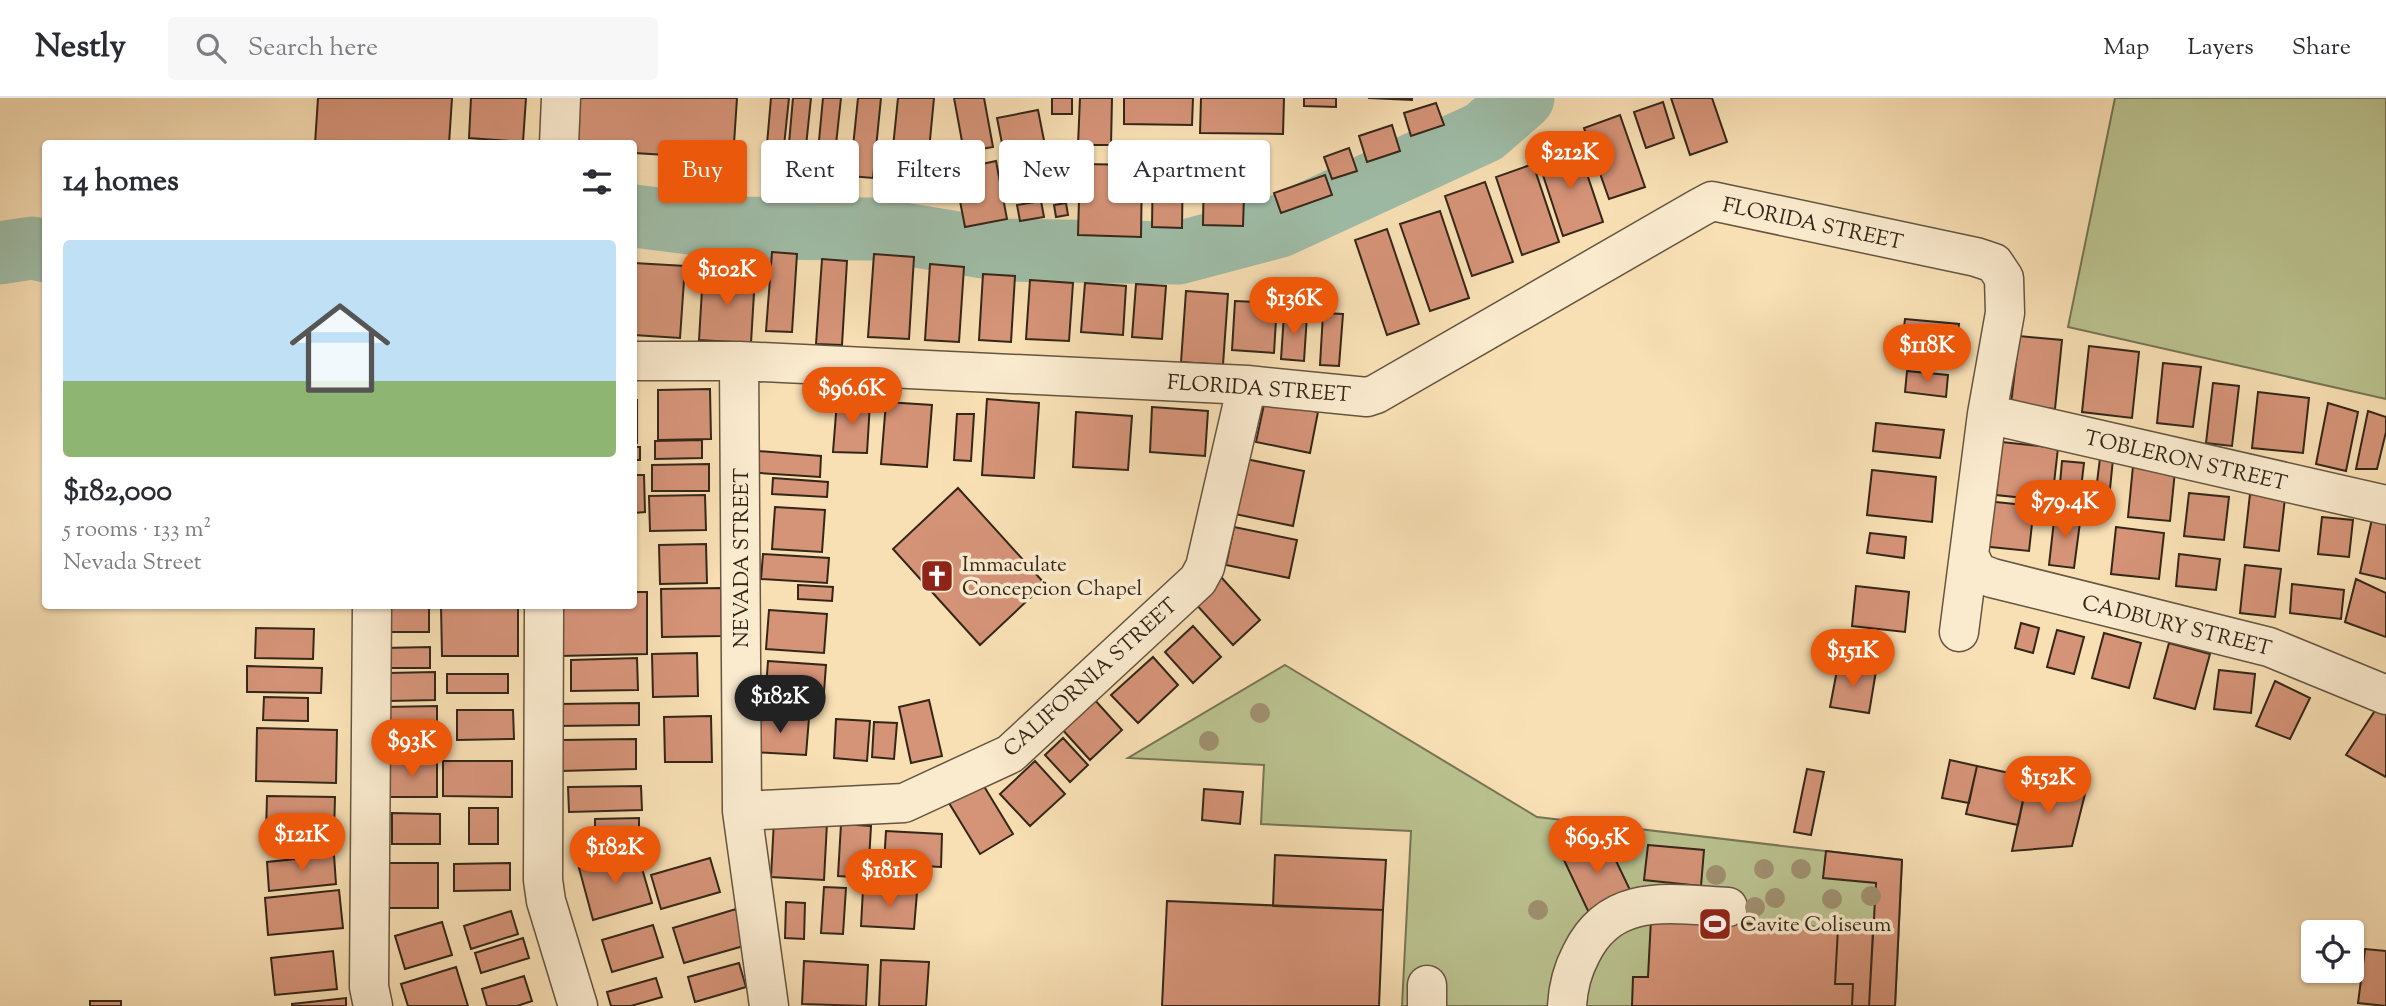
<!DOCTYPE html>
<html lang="en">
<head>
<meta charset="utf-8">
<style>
	:root { --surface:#fff; --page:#f7f7f7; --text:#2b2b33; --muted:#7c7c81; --line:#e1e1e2; --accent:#ea580c }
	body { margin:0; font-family:"Sorts Mill Goudy",serif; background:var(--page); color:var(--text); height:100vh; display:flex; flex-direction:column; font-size:26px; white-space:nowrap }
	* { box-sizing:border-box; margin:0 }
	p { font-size:23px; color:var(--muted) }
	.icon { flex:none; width:38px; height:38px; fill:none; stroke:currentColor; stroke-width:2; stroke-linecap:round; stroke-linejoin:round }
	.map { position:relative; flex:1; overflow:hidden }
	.side { position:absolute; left:42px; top:42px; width:595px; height:469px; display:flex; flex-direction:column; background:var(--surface); border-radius:7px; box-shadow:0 2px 5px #0004 }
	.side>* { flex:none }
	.top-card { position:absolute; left:658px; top:42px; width:665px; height:63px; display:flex; gap:14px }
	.controls { position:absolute; left:2301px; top:822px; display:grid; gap:14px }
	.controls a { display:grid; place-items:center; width:63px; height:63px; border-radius:7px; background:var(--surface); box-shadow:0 2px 5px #0004; font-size:35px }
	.price { position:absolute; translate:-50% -60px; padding:0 16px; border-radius:24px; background:var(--accent); color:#fff; font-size:23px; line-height:46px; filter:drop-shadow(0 2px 4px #0008) }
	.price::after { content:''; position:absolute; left:50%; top:42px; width:21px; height:16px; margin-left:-10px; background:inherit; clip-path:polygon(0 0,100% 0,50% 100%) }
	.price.on { background:#222; color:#fff }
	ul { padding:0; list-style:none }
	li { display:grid; align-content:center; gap:14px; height:371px; padding:0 21px }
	li span { display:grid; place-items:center; height:217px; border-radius:7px; color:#555 }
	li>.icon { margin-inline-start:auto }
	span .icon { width:126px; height:126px; fill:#fffc; stroke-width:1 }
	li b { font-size:30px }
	h2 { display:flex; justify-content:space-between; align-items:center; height:84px; padding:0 21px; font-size:30px }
	.tag { padding:0 24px; border-radius:7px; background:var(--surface); box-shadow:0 2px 5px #0004; font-size:24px; line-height:63px }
	.tag.on { background:var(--accent); color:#fff }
	header { display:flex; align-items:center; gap:42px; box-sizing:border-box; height:98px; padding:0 35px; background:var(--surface); border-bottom:2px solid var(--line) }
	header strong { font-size:33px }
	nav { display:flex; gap:38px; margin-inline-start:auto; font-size:24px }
	.search { width:490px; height:63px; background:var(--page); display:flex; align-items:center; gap:18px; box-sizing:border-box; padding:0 24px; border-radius:7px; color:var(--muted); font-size:26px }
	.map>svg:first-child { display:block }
	.green { fill:#bac28f; stroke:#777454; stroke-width:2 }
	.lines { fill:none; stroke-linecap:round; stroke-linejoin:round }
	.river { stroke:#9fbda8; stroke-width:63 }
	.building { fill:#d59378; stroke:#342718; stroke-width:2 }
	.minor-casing { stroke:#65553f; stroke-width:41 }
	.minor { stroke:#faeace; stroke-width:38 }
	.tree { fill:#9f8f6f }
	.labels { text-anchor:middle; stroke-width:7; stroke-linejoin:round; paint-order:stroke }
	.street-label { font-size:21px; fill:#342718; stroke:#faeace }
	.poi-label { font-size:21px; fill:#342718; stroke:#faeace; text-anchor:start }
</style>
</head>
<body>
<header>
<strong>Nestly</strong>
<div class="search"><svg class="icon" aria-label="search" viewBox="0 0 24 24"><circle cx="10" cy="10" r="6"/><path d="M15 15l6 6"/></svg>Search here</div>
<nav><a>Map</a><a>Layers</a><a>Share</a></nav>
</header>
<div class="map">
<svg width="2386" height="908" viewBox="0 0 2386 908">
	<rect width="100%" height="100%" fill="#f8dfb4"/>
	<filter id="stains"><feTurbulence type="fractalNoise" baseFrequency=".00286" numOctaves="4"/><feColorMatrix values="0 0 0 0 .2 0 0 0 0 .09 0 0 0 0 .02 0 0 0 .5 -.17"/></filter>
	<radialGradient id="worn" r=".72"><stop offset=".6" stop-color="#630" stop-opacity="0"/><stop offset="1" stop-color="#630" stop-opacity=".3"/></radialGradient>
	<path class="green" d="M2115,0H2386V301L2068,229Z
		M1285,567L1537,719L1902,762L1895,908H1402L1411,733L1261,726L1264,667L1128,660Z"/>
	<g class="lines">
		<path class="river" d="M634,118L729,130L873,131L1001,152L1178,155L1280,128L1484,34L1523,0
			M0,155L32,150L46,153"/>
	</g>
	<path class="building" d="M318,0H452L449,46H315Z
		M471,0H526L523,44L469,40Z
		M576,0H737L733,61L634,55V46H573Z
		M771,0H789L784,48L767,46Z
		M793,0H811L805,58L788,57Z
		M823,0H841L834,65L817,64Z
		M858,0H881L873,80L850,78Z
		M898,0H934L927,73L891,69Z
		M954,0H984L993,49L964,54Z
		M1052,0H1072V16H1052Z
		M1080,0H1112L1111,47H1078Z
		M1124,0H1193L1192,27L1124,26Z
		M1201,0H1284L1283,36L1200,35Z
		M1304,0H1336V9L1304,8Z
		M1368,0H1412V2Z
		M1671,0H1712L1727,44L1690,57Z
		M1663,4L1674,40L1646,50L1634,14Z
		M1436,5L1444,27L1411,38L1404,15Z
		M1038,12L1053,88L1012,96L997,20Z
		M1620,17L1645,89L1609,101L1584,30Z
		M1392,27L1400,53L1367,64L1359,38Z
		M1578,49L1603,124L1563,138L1538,62Z
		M1349,50L1357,73L1332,81L1324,59Z
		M1153,59H1183L1182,130L1152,129Z
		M996,63L1007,121L965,129L954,72Z
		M1080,66L1142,67L1141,139L1078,137Z
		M1204,66L1245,67L1243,128L1203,127Z
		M1533,66L1559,144L1522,157L1496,79Z
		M1325,77L1332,97L1281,115L1274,95Z
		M1485,84L1513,164L1472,178L1445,98Z
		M1041,103L1044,119L1020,123L1017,107Z
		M1066,105L1068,117L1056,119L1054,107Z
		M1440,113L1469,200L1430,213L1400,126Z
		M1387,131L1419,226L1387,237L1355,142Z
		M772,154L797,156L792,234L766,233Z
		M874,156L914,159L909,241L868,239Z
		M822,161L847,163L842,247L816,246Z
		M634,165L685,168L680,240L634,237Z
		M930,166L964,169L959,244L925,242Z
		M703,175L755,178L751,245L699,242Z
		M983,176L1015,178L1011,244L979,242Z
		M1030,182L1073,185L1069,243L1026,241Z
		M1085,185L1126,188L1123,237L1081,234Z
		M1136,186L1166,188L1162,241L1132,239Z
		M1186,193L1228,196L1223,267L1181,264Z
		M1235,203L1277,205L1274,255L1232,252Z
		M1323,215L1343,216L1339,268L1320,267Z
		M1284,216L1307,217L1304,263L1281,261Z
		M1905,221L1959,226L1954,268L1900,262Z
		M2019,238L2062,242L2055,311L2011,306Z
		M2089,248L2139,254L2132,320L2082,314Z
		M2163,265L2201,269L2193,329L2157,325Z
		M1907,273L1948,277L1946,299L1905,294Z
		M2213,285L2239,288L2232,348L2206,345Z
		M710,291L711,341L658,342V292Z
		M2258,294L2309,300L2303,355L2252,350Z
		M987,301L1039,305L1034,380L982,377Z
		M634,302H637V345H634Z
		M1265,302L1318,314L1310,355L1256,344Z
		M837,303L870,305L867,355L833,354Z
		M886,304L932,307L927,369L881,366Z
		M2328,305L2358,314L2346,373L2316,366Z
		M1152,309L1208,313L1205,358L1150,354Z
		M2368,313L2386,319V334L2377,371H2356Z
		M1076,314L1132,318L1128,372L1073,369Z
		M957,316H974L971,363L954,362Z
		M1876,325L1944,332L1940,360L1873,353Z
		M702,342V360L655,361V343Z
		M2002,344L2058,350L2052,403L1996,397Z
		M634,349H640V362H634Z
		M745,352L821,358L820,379L744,374Z
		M2100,360L2113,361L2108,411L2094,409Z
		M1246,361L1304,373L1293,428L1235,416Z
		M2062,363L2084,365L2080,399L2059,397Z
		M709,366V393H652V367Z
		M2133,368L2175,373L2170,423L2128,419Z
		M1872,372L1936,379L1932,424L1867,417Z
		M634,377H644L645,414L634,415Z
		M773,380L828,384L827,399L772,396Z
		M958,390L1045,486L980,547L893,451Z
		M2189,395L2229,399L2224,442L2184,438Z
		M2250,396L2285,400L2279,453L2244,449Z
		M705,397L706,432L650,433L649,398Z
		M1986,403L2034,408L2029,453L1981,448Z
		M775,409L825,412L822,454L772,451Z
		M2055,414L2081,417L2074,470L2049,467Z
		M2322,419L2353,422L2349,459L2318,456Z
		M2372,421L2386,426V481L2360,475Z
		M1234,429L1297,442L1289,480L1226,467Z
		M2116,429L2164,435L2159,481L2111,476Z
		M1870,435L1906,439L1904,460L1867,455Z
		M706,446L707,485L660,486L659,447Z
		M763,456L829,460L827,485L761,481Z
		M2179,456L2220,461L2216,492L2176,488Z
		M2245,467L2281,471L2275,519L2240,515Z
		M1221,479L1260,522L1233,547L1194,504Z
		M2356,481L2386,495V539L2345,524Z
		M2292,486L2344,492L2341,521L2290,515Z
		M798,487L833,489L832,503L798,501Z
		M1856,488L1909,494L1905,534L1852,528Z
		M721,490L722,538L662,539L661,491Z
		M634,494H647V556L560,558L559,508H634Z
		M389,508H429V534H389Z
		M441,508H518V558H442Z
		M769,512L827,516L824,555L766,551Z
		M2021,525L2039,530L2033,555L2015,550Z
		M1193,528L1221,559L1193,585L1165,554Z
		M256,530L314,531L313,561L255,560Z
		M2057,532L2084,539L2074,576L2047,569Z
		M2104,535L2141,545L2129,590L2092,580Z
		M2169,545L2210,556L2195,611L2154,600Z
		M430,549V570H383V550Z
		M697,555L698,598L653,599L652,556Z
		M1153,559L1178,587L1138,625L1111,597Z
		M637,560L638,592L571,593V562Z
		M768,563L826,567L823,607L765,603Z
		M1838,567L1876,573L1869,615L1830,609Z
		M247,568L322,570L321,595L247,594Z
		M2219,572L2255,576L2251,615L2214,611Z
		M435,574V602L388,603V575Z
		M447,576H508V595H447Z
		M2275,583L2310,600L2290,641L2256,628Z
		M264,599L308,600V623L263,622Z
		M1093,600L1122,632L1090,662L1061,630Z
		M929,602L942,658L911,665L899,609Z
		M639,605V627L554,628V606Z
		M437,608V648H385V609Z
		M2378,608L2386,611V679L2346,657Z
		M457,612H513L514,641L457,642Z
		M754,617L809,620L806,657L752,654Z
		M711,618L712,664H665L664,619Z
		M836,621L870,623L867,663L834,660Z
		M874,624L897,625L894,661L872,659Z
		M257,630L337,632L336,685L256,683Z
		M1063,640L1088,667L1070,684L1045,657Z
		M636,641V671L561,673L560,642Z
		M1950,662L1977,668L1969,705L1942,700Z
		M388,663H437V699H388Z
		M443,663H512V699L443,698Z
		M1035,663L1065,696L1030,728L1000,696Z
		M1977,668L2028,679L2018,727L1966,716Z
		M1807,671L1824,674L1811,737L1794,734Z
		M2028,679L2086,692L2072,748L2012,753Z
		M982,685L1013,736L980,756L949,705Z
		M641,688L642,712L569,714L568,689Z
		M1204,691L1243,694L1240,726L1202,722Z
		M267,698L335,699L334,736L266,735Z
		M469,710H498V746H469Z
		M392,715L440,716V746H392Z
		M639,720V751H595V721Z
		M774,722L827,725L824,782L771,779Z
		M841,726L871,728L868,780L838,778Z
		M886,733L942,736L941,769L884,766Z
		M1606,742L1631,794L1589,815L1564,762Z
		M1648,747L1704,752L1701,788L1644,782Z
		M637,753L652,805L593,822L579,770Z
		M1826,753L1902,762L1895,908H1869L1876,785L1823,780Z
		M334,757L336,786L269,793L267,764Z
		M1275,757L1386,762L1383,812L1273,808Z
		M710,760L720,794L661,811L651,777Z
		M388,765H438V810H388Z
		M510,765V792L454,793V766Z
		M824,789L846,790L843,836L821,835Z
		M863,791L917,794L914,831L861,828Z
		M339,792L343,830L268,837L265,800Z
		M1167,803L1383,812L1379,908H1162Z
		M786,804L805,805L804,841L785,840Z
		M736,811L747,847L684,865L673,830Z
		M511,813L518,836L471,851L464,828Z
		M1651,821L1838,830L1835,886H1853L1852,908H1632L1633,879H1648Z
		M442,824L452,857L405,871L395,838Z
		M653,827L663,859L612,874L602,842Z
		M1838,830L1873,832L1869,908H1852L1853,886H1835Z
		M523,840L529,860L481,875L475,855Z
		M2365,851L2386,853V908L2358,905Z
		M333,853L337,891L275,897L271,860Z
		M881,862L929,864L926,908H879Z
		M804,863L868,867L866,908L802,906Z
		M739,865L746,889L695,904L688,879Z
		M456,869L468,908H408L401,886Z
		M524,878L532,903L517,908H487L482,891Z
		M656,880L662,899L631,908H611L607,894Z
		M346,900V908H292V906Z
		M90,903H121V908H90Z"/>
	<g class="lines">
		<defs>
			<path id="minor" d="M559,46L561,0
				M634,263H739L1247,287L1367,299L1376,296L1699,110L1712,103L1726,106L1976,159L1994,165L2004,180L2005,215L1987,316L1959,534
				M739,263L742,713L769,908
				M1987,316L2386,407
				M1971,461L1977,474L1992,480L2269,549L2386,597
				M372,508L369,889L373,908
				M544,508L543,782L546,803L578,908
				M742,713L904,705L1010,656L1198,482L1205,469L1247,287
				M1427,908V887
				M1567,908C1568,891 1573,871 1581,856C1611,794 1669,806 1728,809"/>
		</defs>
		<use href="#minor" class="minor-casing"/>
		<use href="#minor" class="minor"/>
	</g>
	<g class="tree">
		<circle cx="1260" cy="615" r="10"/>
		<circle cx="1209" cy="643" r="10"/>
		<circle cx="1764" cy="771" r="10"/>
		<circle cx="1801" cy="771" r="10"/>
		<circle cx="1716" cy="777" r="10"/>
		<circle cx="1871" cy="798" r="10"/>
		<circle cx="1775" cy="800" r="10"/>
		<circle cx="1832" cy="801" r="10"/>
		<circle cx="1755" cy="809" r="10"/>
		<circle cx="1538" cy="812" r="10"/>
	</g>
	<defs>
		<symbol id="church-square" viewBox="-11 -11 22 22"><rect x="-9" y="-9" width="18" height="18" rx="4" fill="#8f2418" stroke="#faeace"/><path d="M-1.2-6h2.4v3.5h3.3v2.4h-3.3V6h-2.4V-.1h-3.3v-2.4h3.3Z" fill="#fff"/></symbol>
		<symbol id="stadium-square" viewBox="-11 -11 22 22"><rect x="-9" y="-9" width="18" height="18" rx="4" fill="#8f2418" stroke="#faeace"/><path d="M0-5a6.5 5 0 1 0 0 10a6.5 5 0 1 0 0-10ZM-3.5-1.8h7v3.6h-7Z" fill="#fff"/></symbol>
	</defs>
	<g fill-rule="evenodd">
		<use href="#church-square" x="918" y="459" width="38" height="38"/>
		<use href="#stadium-square" x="1696" y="807" width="38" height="38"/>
	</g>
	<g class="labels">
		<g class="street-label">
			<text transform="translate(1813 125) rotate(12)" y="7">FLORIDA STREET</text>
			<text transform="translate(1259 290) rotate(4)" y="7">FLORIDA STREET</text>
			<text transform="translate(2186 362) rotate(13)" y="7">TOBLERON STREET</text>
			<text transform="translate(741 460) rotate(-90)" y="7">NEVADA STREET</text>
			<text transform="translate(2177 527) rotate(14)" y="7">CADBURY STREET</text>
			<text transform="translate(1090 579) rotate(-42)" y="7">CALIFORNIA STREET</text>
		</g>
		<g class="poi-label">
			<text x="962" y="473">Immaculate<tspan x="962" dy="24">Concepcion Chapel</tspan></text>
			<text x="1740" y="833">Cavite Coliseum</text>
		</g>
	</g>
	<rect width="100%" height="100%" filter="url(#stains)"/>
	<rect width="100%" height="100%" fill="url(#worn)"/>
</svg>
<div class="controls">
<a><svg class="icon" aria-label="locate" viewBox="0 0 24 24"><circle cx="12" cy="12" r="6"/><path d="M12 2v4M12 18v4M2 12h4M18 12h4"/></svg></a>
</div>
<b class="price" style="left:1570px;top:93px">$212K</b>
<b class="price" style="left:727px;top:210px">$102K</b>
<b class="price" style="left:1294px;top:239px">$136K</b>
<b class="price" style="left:1927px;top:286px">$118K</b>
<b class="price" style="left:852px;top:329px">$96.6K</b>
<b class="price" style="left:2065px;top:442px">$79.4K</b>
<b class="price" style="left:1853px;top:591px">$151K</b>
<b class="price on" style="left:780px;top:637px">$182K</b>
<b class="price" style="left:412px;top:681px">$93K</b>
<b class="price" style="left:2048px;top:718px">$152K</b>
<b class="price" style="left:302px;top:775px">$121K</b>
<b class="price" style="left:1597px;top:778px">$69.5K</b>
<b class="price" style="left:615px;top:788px">$182K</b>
<b class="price" style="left:889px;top:811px">$181K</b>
<div class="top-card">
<a class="tag on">Buy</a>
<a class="tag">Rent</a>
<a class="tag">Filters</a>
<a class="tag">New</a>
<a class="tag">Apartment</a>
</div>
<section class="side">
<h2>14 homes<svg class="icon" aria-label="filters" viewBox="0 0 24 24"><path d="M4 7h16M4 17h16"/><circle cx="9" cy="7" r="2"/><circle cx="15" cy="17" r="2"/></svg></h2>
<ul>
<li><span style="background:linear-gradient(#bfe0f5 65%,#8fb573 0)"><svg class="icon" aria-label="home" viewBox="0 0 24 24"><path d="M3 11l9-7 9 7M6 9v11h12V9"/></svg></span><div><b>$182,000</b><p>5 rooms · 133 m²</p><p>Nevada Street</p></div></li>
</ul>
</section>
</div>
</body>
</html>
